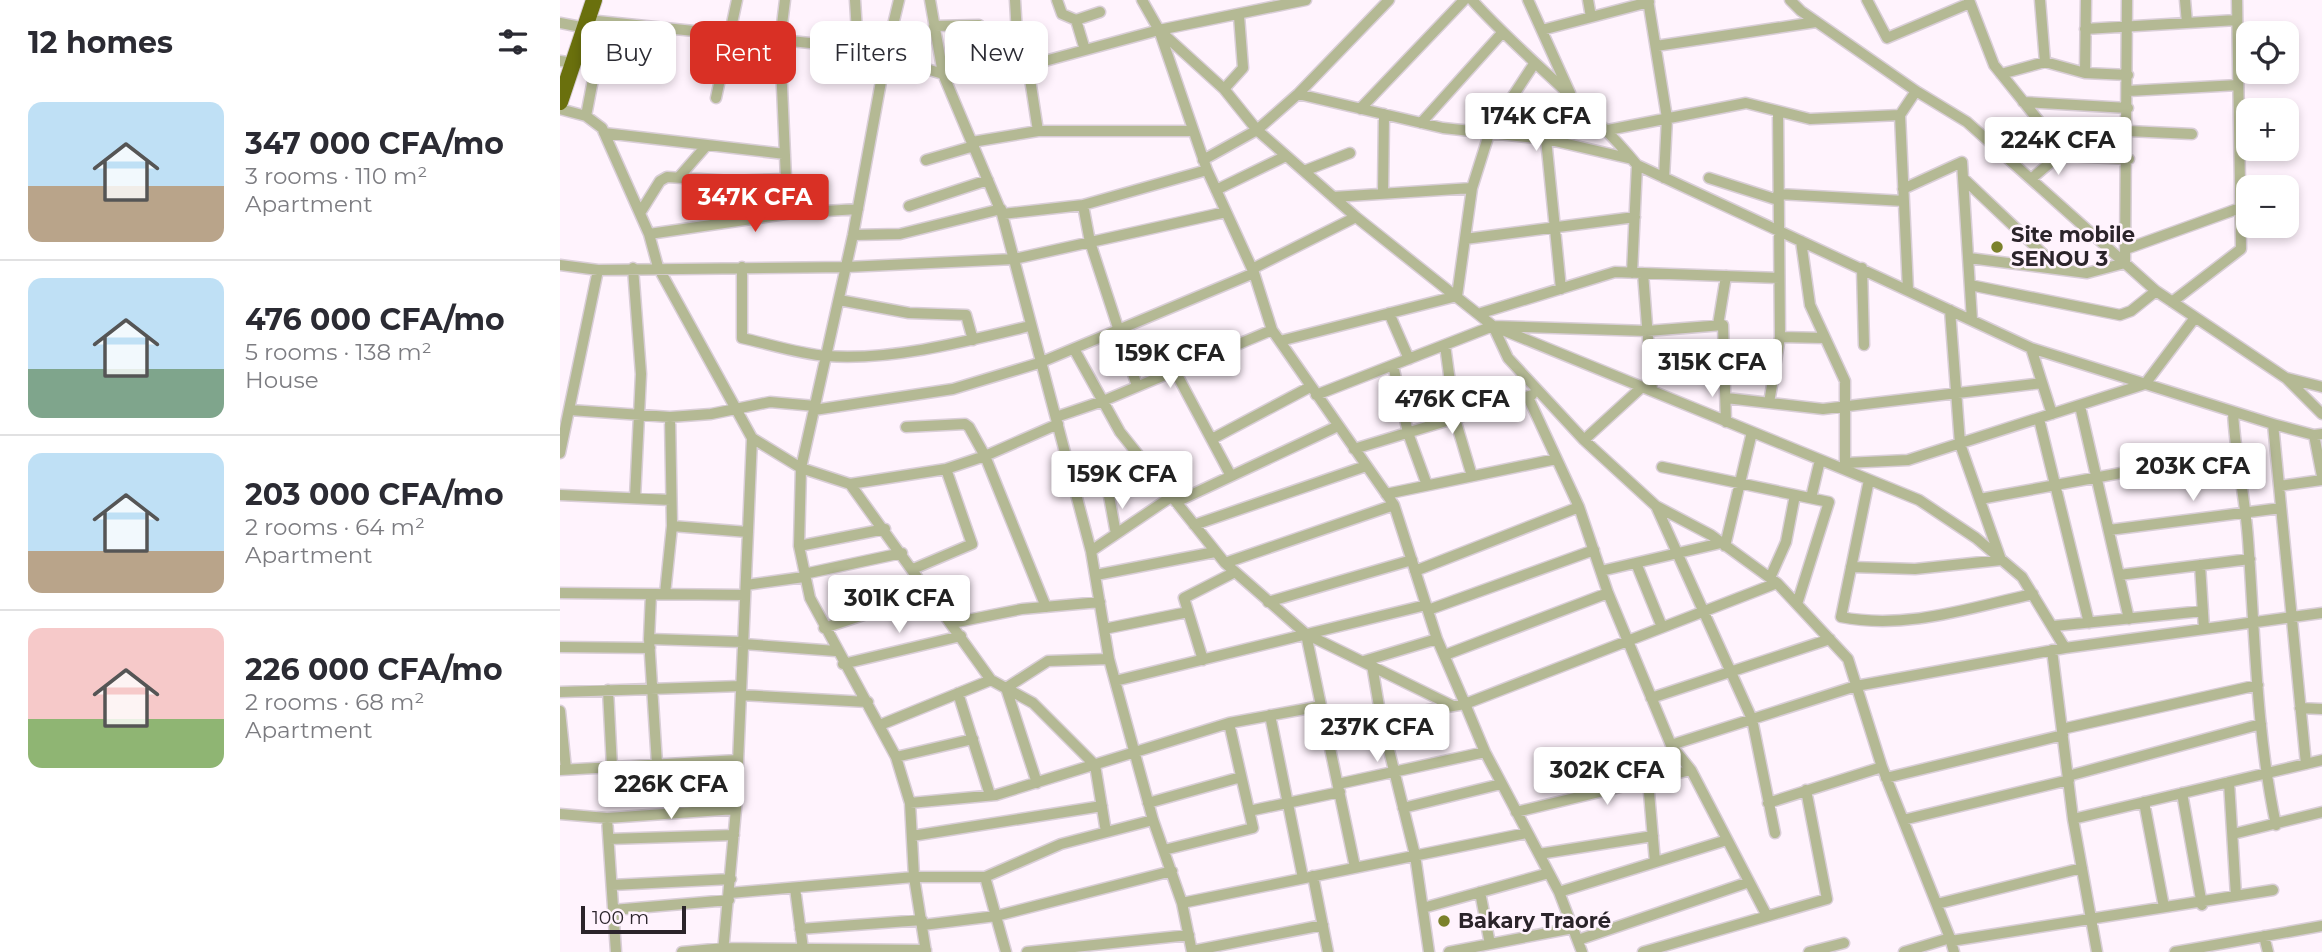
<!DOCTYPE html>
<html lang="en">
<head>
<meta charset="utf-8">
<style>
	:root { --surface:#fff; --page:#f2f2f3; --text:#2b2b33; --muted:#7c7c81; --line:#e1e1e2; --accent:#d93025 }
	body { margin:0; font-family:Montserrat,sans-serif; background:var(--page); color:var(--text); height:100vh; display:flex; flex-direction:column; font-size:26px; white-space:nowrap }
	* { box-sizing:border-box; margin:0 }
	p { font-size:23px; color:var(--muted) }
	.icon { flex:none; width:38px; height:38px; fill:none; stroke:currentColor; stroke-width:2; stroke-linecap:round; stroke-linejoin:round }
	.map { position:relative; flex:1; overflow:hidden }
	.details { display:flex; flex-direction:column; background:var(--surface); width:560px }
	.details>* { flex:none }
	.hud { position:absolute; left:21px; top:21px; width:665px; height:63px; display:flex; gap:14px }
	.controls { position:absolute; left:1676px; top:21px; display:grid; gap:14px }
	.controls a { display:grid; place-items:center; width:63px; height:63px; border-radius:14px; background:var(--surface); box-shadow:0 4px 10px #0003; font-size:35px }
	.scale { position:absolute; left:21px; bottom:18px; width:105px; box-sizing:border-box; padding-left:7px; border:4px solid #2b242a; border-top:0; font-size:19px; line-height:24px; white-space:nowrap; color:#2b242a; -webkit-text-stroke:5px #fff3fd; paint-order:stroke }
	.price { position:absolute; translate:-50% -60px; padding:0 16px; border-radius:7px; background:#fff; color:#222; font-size:23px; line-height:46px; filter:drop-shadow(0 2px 4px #0008) }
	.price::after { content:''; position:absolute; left:50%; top:42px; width:21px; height:16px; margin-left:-10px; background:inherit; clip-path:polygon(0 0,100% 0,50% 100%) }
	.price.current { background:var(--accent); color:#fff }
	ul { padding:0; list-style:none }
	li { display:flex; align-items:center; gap:21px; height:175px; padding:0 28px }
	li+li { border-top:2px solid var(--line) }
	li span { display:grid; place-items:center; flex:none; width:196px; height:140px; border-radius:14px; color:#555 }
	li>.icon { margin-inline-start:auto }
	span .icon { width:84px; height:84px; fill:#fffc; stroke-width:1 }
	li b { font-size:30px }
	h2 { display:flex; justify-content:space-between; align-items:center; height:84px; padding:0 28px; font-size:30px }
	.tag { padding:0 24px; border-radius:14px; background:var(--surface); box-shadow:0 4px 10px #0003; font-size:24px; line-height:63px }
	.tag.current { background:var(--accent); color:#fff }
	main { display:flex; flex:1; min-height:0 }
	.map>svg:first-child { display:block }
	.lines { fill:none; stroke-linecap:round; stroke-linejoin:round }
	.minor-casing { stroke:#d9ced7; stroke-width:13 }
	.highway-casing { stroke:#d9ced7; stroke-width:18 }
	.minor { stroke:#b4b994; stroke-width:10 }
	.highway { stroke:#6a700d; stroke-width:16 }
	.poi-dot { fill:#7b812c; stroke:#fff3fd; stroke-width:2.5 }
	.labels { text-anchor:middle; stroke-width:5; stroke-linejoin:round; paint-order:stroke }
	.poi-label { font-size:21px; font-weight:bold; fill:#2b242a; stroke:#fff3fd; text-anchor:start }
</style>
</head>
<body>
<main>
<section class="details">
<h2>12 homes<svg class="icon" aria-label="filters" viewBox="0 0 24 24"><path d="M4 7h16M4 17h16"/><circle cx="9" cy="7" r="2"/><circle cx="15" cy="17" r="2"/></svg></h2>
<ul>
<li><span style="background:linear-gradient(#bfe0f5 60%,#b9a48a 0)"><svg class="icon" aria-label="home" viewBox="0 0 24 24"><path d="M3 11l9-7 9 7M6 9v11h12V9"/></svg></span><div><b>347 000 CFA/mo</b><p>3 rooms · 110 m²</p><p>Apartment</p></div></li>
<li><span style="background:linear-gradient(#bfe0f5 65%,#7fa58c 0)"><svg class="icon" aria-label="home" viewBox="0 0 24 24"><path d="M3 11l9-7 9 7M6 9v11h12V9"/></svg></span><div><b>476 000 CFA/mo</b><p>5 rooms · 138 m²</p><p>House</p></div></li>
<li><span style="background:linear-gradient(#bfe0f5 70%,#b9a48a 0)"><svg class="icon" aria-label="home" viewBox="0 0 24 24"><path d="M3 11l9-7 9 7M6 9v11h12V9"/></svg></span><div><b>203 000 CFA/mo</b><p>2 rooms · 64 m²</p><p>Apartment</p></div></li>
<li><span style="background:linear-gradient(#f6c9c9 65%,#8fb573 0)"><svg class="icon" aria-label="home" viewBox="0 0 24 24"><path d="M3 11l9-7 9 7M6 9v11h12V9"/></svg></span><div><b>226 000 CFA/mo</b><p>2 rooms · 68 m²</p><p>Apartment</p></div></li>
</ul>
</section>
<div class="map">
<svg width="1762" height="952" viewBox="0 0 1762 952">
	<rect width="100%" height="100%" fill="#fff3fd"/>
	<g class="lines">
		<defs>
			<path id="minor" d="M225,0L220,41L226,179L242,196L246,212
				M295,0L298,48
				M339,0L326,54L293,235L241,468L239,546L250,598L336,757L350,803L354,877L366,952
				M370,0L383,74L442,214L531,551L549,659L593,820L622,903L632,952
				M455,0L459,68
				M497,0L502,14L516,20
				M582,0L599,30L647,170L694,273L712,330L834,505L877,639L905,704L925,752L999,892L1022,952
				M912,0C964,58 1028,105 1077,165L1471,348L1713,424L1754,435L1762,434
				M968,0L1010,93
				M1028,0L1031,17
				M1088,0L1107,118L1104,178
				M1230,0L1241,11L1356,91L1407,122L1596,291L1726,378L1762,414
				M1307,0L1327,38L1410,3
				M1409,0L1434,65L1507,156L1569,159
				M1480,0L1485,62
				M1625,0L1627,23
				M28,20L298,48L383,74L459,68L599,30L746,0
				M0,23L26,28
				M374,26L419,25
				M1525,29L1677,20
				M599,30L664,89L697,130L796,217L933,326L1359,500L1416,538L1462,577L1505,648
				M982,30L1089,2
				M1096,46L1256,22
				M525,50L516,20L540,12
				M0,61L15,63
				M468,66L478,131
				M1525,73L1526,0
				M1441,74L1485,62L1525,73L1568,75
				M664,89L683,68L679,16
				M1568,91L1678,85
				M738,94L883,128L986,139L1072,159
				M156,98L177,0
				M1463,102L1568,108
				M0,109L26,116L42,128L89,234L98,267L192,438L241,468L290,484L431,680L473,703L535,765L546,832
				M800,109L904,0
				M26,116L44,22
				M861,123L942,33
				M1048,130L1186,103L1250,119L1340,115
				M1568,131L1632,134
				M44,133L225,154
				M986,139L1001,289
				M412,142L478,131H633
				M366,160L414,146
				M643,160L697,130L738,94L829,0
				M744,171L790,153
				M119,177L147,145
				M1149,178L1218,200
				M1404,179L1499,269
				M1471,179L1504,151
				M1343,189L1402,162L1412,320
				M656,190L726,156
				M823,193L824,114
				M1218,194L1344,201
				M773,197L912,188
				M523,205L530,242L577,386
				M349,206L428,180
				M80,213L100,181L107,177L171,181L226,179
				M442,214L523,205L647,170
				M89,234L233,213L298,209
				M293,235L340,234L441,209
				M905,239L1075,217
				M1241,241L1250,305L1285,381V467
				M1566,249L1680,208
				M1409,258L1527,273L1565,263L1567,0
				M0,265L38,270L287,267L454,259L666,212
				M182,267V338C209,344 239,354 267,356C331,361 408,341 470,326
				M73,268L81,374L75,498
				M1302,268L1304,345
				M692,269L796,217
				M1072,273L1077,165
				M1083,273L1092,391
				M1410,285L1560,315L1571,311L1596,291
				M1348,290L1340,115L1356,91
				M279,300L349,313L406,315L413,340
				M1612,302L1681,249L1677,0
				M829,313L849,359
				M918,314L1055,272L1219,278
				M1158,325L1166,276
				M933,326L948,358L1024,440L1096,506L1151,535L1217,583L1288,659L1322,767L1390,938
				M1220,337L1264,338
				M720,341L897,296L912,188L930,131L974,64
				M885,345L895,419L912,476
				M1471,348L1492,414
				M514,349L560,432L665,563L746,634L893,706
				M833,365L848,433L867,485
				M615,371L671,476
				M1727,378L1762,387
				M756,395L933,326L1087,331L1163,325L1166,422
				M968,397L1019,507L1048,593L1111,745L1131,770L1207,916
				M1166,398L1263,409L1482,383
				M1209,403L1220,337L1218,111
				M1520,406L1569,619
				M10,410L110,417L151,414L210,402L255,406
				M254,410L393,389L479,363L694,273
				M1673,412C1675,455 1685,496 1688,539C1695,634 1696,732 1716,825
				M496,417L543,401L712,330
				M1479,419L1529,623
				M1713,424L1746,764
				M346,427L405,424L409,427L425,456L486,607
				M1754,435L1762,476
				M652,439L750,387
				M1024,440L1082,387
				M794,449L972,395
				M0,453L38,270
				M1285,463L1348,460L1585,384L1634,319
				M1102,467L1269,502L1237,604
				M544,469L556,534
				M1309,480L1281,617C1346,630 1409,608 1473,594
				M290,484L386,469L425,456L498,424
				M1719,486L1762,480
				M826,494L996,459
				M0,495L111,500
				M1251,498L1260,460
				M1420,499L1675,452
				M616,502L778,426
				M1096,506L1192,719L1215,833
				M634,525L806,466
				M112,526L188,532
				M1549,530L1721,508
				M239,546L325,529
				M1165,546L1192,432
				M531,551L611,497
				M665,563L834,505
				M1076,563L1102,627
				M1640,565L1644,629
				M1291,567L1355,569L1441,560L1400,444L1390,310
				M353,569L412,544L386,469
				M855,571L1019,507
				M1041,571L1161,543
				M244,574L342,553
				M536,575L655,552
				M1559,575L1690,559
				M1210,578L1226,542L1235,495
				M186,585L244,577
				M0,593L185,595
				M91,594L89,639L97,764
				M105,594L112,526L110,417
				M708,602L852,560
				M868,610L1034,550
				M392,623L462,609L540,602
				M1494,626L1643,611
				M264,628L370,593
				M544,629L628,612
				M746,634L795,867
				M89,639L183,642
				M183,644L276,651
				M0,647L90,648
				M1492,650L1513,819L1537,952
				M885,655L1048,593
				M643,660L624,598L675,572
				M804,661L877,639
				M283,664L401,636
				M812,665L821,718L855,855L869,952
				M555,681L866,605
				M48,690L52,767
				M0,692L181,686
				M398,693L430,795
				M181,695L308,702
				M1091,698L1270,639
				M1740,708L1762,709
				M0,711L6,769
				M710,715L743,878
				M821,718L905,704L1217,583
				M320,725L431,680
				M1502,729L1698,685
				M1111,745L1296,686L1505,648L1762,613
				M336,757L413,739
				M0,770L178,760
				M1508,776L1701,724
				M1326,778L1503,735
				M1088,781L1095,862
				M1669,782L1676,896
				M477,783L446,688L488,661L549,659
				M778,784L925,752
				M1622,793L1642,905
				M1584,802L1604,907
				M350,803L436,795L669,723L761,706
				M588,803L681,777
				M1208,803L1322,767
				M843,808L941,784
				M689,811L780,792
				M956,812L1131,770
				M0,814L47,818L176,809
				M47,818L56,952
				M1513,819L1762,760
				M1343,820L1509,780
				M1673,834L1762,812
				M352,836L542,806
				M49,839L174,835
				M604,850L693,828L669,723
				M979,854L1093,836
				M753,876L768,952
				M425,877L446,952
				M52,885L171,879
				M235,888L243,949
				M920,892L930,944
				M999,892L1167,840
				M170,893L354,877H425L501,844L593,820
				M622,903L967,833
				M1377,904L1522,868
				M863,908L989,873
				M53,910L169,900
				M363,925L436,916L612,871
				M240,929L362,920
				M1704,936L1708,952
				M1018,940L1189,882
				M1391,941L1713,890
				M632,951L763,925
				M122,952L164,948L366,950
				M163,952L176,809L192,438
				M467,952L629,935
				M889,952L1013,928
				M1083,952L1267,899L1246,790
				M1249,952L1284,943
				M1344,952L1390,938L1394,952
				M1615,952L1762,926"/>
			<path id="highway" d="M0,102L34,0"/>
		</defs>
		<use href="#minor" class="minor-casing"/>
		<use href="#highway" class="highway-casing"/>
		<use href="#minor" class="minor"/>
		<use href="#highway" class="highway"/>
	</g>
	<g class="poi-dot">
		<circle cx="1437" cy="247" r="7"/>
		<circle cx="884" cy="921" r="7"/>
	</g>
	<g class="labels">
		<g class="poi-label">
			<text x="1451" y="242">Site mobile<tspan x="1451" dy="24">SENOU 3</tspan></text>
			<text x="898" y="928">Bakary Traoré</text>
		</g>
	</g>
</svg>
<div class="controls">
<a><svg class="icon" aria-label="locate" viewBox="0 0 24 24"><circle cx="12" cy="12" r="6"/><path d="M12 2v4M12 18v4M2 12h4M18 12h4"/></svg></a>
<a>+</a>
<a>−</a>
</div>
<div class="scale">100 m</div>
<b class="price" style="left:976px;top:153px">174K CFA</b>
<b class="price" style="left:1498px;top:177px">224K CFA</b>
<b class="price current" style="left:195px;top:234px">347K CFA</b>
<b class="price" style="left:610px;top:390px">159K CFA</b>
<b class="price" style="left:1152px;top:399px">315K CFA</b>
<b class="price" style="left:892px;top:436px">476K CFA</b>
<b class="price" style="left:1633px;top:503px">203K CFA</b>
<b class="price" style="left:562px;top:511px">159K CFA</b>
<b class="price" style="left:339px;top:635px">301K CFA</b>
<b class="price" style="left:817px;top:764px">237K CFA</b>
<b class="price" style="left:1047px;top:807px">302K CFA</b>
<b class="price" style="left:111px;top:821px">226K CFA</b>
<div class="hud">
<a class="tag">Buy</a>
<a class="tag current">Rent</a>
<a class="tag">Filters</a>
<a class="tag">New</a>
</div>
</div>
</main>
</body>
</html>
